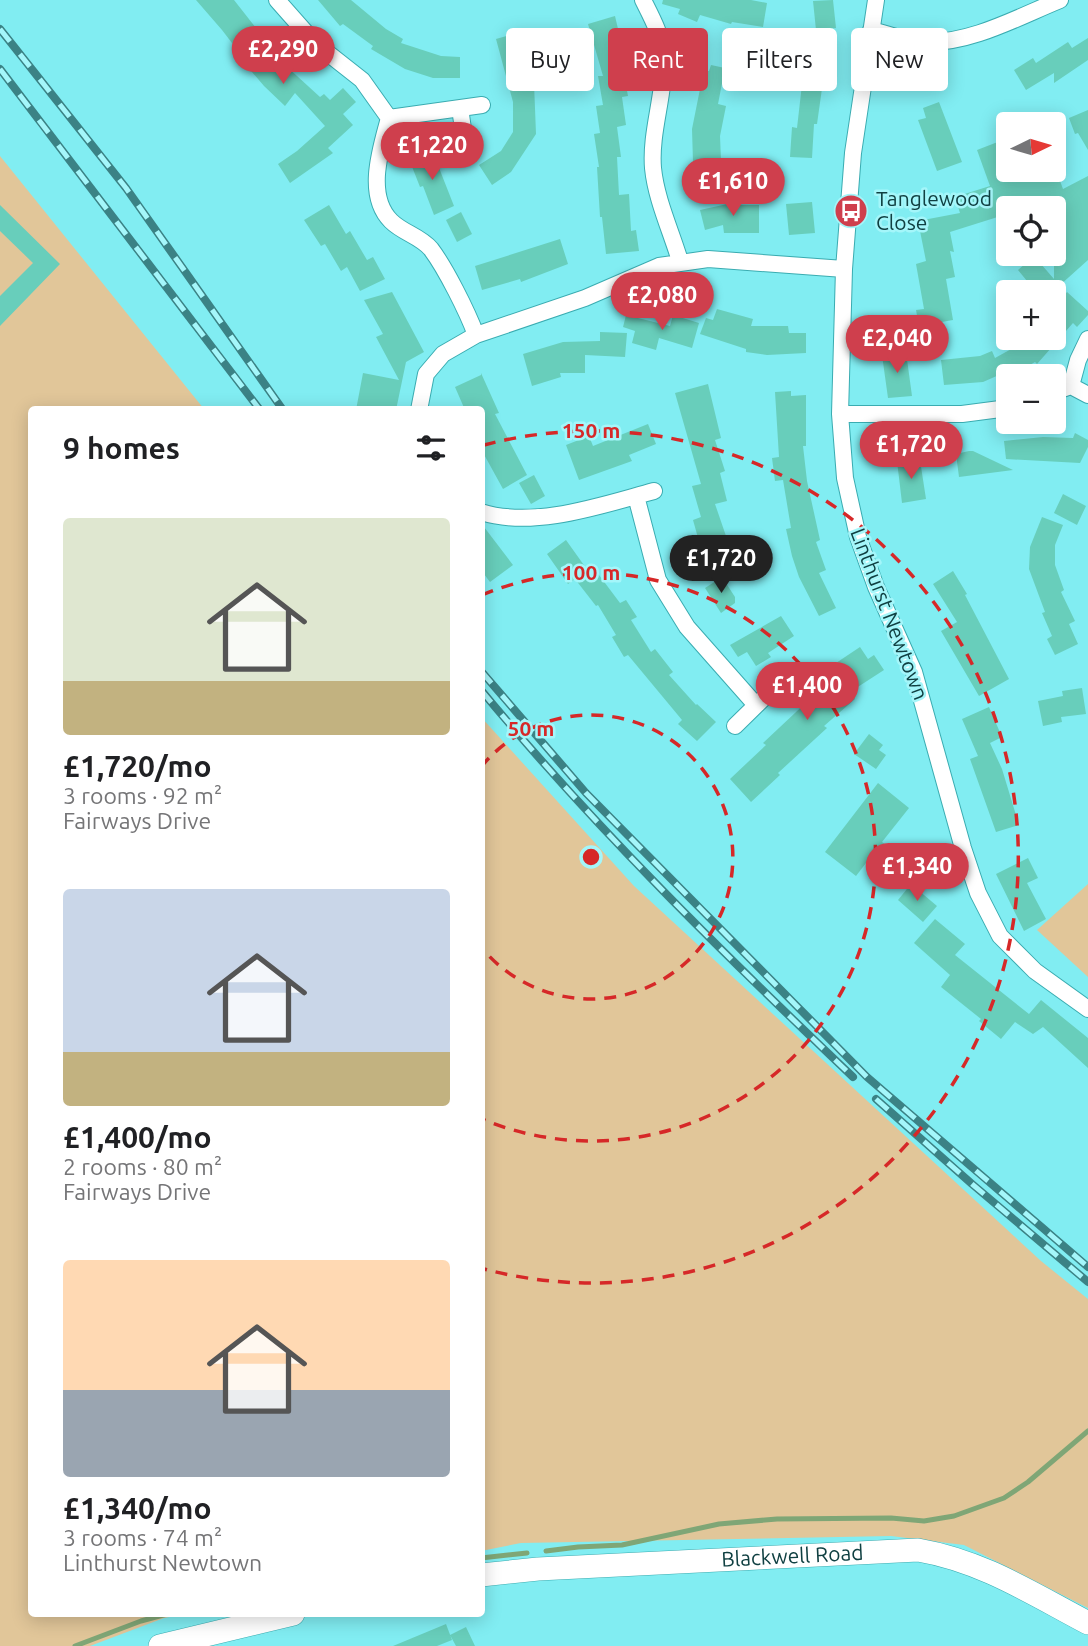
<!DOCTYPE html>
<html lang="en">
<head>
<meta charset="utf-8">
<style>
	:root { --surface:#fff; --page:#f6f6f6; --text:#202124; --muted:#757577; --accent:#cf3f4d }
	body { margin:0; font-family:Ubuntu,sans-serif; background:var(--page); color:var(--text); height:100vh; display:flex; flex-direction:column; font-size:26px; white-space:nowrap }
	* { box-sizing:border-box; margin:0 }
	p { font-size:23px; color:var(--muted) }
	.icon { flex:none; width:38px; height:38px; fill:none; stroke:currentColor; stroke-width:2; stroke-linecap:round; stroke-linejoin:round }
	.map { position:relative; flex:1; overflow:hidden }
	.side { position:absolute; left:28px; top:406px; width:457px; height:1211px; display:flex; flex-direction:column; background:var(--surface); border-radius:7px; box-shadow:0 4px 18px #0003 }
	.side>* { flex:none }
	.guide { position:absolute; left:506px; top:28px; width:476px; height:63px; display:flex; gap:14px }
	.needle { width:46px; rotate:85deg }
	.controls { position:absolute; left:996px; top:112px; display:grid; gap:14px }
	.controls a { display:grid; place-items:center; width:70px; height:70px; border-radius:7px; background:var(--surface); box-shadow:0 4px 18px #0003; font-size:35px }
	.price { position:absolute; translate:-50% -60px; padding:0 16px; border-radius:24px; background:var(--accent); color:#fff; font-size:23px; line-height:46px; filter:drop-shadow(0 2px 4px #0008) }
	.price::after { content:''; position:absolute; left:50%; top:42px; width:21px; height:16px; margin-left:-10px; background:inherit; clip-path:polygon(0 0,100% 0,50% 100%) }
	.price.on { background:#222; color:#fff }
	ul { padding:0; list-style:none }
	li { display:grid; align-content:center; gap:14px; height:371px; padding:0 35px }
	li span { display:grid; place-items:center; height:217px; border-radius:7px; color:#555 }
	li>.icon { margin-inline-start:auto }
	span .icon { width:126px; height:126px; fill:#fffc; stroke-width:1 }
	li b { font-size:30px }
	h2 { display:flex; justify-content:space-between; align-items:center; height:84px; padding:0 35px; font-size:30px }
	.tag { padding:0 24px; border-radius:7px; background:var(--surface); box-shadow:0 4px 18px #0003; font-size:24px; line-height:63px }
	.tag.on { background:var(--accent); color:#fff }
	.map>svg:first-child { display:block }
	.green { fill:#e1c699 }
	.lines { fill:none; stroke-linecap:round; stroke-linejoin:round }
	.stream { stroke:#7fa676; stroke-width:5 }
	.building { fill:#68cebb }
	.street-casing { stroke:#3aacb1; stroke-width:18 }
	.secondary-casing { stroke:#3aacb1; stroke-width:24 }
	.street { stroke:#fff; stroke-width:16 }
	.secondary { stroke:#fff; stroke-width:23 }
	.rail-casing { stroke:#3b8285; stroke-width:8 }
	.rail { stroke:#a4f6fa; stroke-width:5; stroke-dasharray:16; stroke-linecap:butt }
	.ring { fill:none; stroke:#d62828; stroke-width:3.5; stroke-dasharray:12 9 }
	.labels { text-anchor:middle; stroke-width:5; stroke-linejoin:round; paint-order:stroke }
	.poi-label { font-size:21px; fill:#104042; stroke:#a4f6fa; text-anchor:start }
	.street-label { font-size:21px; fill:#104042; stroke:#a4f6fa }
	.centre { fill:#d62828; stroke:#a4f6fa; stroke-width:3.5 }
	.ring-label { font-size:21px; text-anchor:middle; font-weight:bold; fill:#d62828; stroke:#a4f6fa; stroke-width:5; stroke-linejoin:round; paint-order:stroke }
</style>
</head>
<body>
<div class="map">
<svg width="1088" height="1646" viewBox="0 0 1088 1646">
	<rect width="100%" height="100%" fill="#81edf2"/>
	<path class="green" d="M0,156L204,409L32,410V1614H185L164,1618L90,1646H0Z
		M481,717L634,886L1041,1261L1088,1299V1608L964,1545L891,1536L521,1543L481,1551Z
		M1088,884V977L1037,930Z"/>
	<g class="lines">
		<path class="stream" d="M546,1551L578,1547L622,1545L719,1524L777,1519L891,1518L924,1521L954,1516L1004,1498L1028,1482L1088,1431
			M481,1558L527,1553
			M75,1646L141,1621L167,1614"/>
	</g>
	<path class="building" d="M196,0H234L285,65L320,97L324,94L330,100L343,88L356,102L343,114L353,125L328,148L333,153L290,183L278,164L297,151L325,126L295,93L285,106L264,86L240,58L242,56L222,30Z
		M318,0H351L386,29L403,39L401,43L441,56L460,57V78H433L405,69L371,49L373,46L343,24L340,26Z
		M663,0H751L767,3L763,27L732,22L731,24L700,15L697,22L678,14L680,9L662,4Z
		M833,0L836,28L816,30L813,1Z
		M615,16L626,63L622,64L628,96L622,97L626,125L617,127L621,157H617L619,195L629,194L631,231L636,230L639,251L606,254L602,217H600L597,167H599L594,134L600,133L596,106L603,105L598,76H603L588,24Z
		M521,32L534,83L536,134L511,172L492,185L479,165L501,151L513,132V102L496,39Z
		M828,35L830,60H826L817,124H814L812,158L790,157L792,127L797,128L804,67H809L806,37Z
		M1088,38V60L1054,83V73L1026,90L1014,70L1033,58L1036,63L1068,42L1072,48Z
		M711,65L725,68L718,104L726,106L720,136L721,161L693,162L692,129L700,89L692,88L696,69L709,71Z
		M939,102L962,162L937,171L918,120L926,118L923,108Z
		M1088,110V150L1078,133L1075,134L1069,118Z
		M1008,138V170H1056L1063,189L1088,176V260L1059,286L1064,292H1036L1018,270L1034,256L1054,279V208H1005L1004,215L950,232L954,252L950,251L955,277L946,279L953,320L919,326L916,310L924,309L916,264L926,261L918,221L960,213L955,197L990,186L977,150Z
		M432,150L454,206L434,215L423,186L420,187L409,159Z
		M812,202L815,233L789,235L786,204Z
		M732,203V205H759V233H724L723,225L705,230L700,210Z
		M0,205L60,264L0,326V296L33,263L0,231Z
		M329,205L346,234L350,231L367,260L373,257L385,279L360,291L347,267L341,271L325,244L321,246L304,220Z
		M461,212L472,234L457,242L446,220Z
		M560,239L568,264L521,282L520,279L482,290L475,266Z
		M392,292L424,352L406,362L396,410H356L363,373L399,380L376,337L383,334L364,300Z
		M1067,292L1088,311V315L1077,327L1073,323L1037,364L1035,362L1011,376L1008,371L983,382L944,385L941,360L980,356L992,351L995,358L1031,338H1054V307Z
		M717,309L753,319L751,326H788L789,333H806V353L767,355L746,352V349L700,334L706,318L713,320Z
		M626,315L670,326L673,315L699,323L692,348L659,338L656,350L632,343L635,331L623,327Z
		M600,332L627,333L625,357L585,355V373H560L561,377L532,386L523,354L563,342L600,341Z
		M906,352L912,396L888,398L882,355Z
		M481,373L499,413L495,414L527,475L503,489L481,449V410H465L455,387L481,375Z
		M708,384L721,438L715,440L725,471L720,473L727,501L715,504L726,536L715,539L731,569L710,580L697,554L702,552L693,520L701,517L692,486L701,484L675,393Z
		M791,391V396L806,395V446H803L807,481L820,540L816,542L826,570L819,573L836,608L819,616L799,577L792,556L786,529L791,528L783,480L775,481L772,458L779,457L775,392Z
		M648,424L656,444L629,455L632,461L579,480L566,445L589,436L593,446Z
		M1075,433L1088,440V447L1080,463L1006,459L1004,441L1043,437L1073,438Z
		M969,451H973L1013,470L959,477L956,454Z
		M920,460L926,499L902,503L897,461Z
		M534,475L545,496L531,504L519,483Z
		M1063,494L1086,506L1077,525L1054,513Z
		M1042,517L1063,525L1055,545V565L1064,590L1061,592L1075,621L1069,624L1078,644L1055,655L1047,639L1052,636L1042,613L1045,612L1029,569L1030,547Z
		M481,523L513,565L490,582L481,570Z
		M566,540L591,575L596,571L620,603L626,600L637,617L631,620L651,652L655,649L673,672L669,675L696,705L697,704L716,722L697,741L678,724L682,720L628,655L624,657L612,637L616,635L598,605L596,606L575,579L568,584L547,554Z
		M953,571L967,594L965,595L1009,679L979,696L941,631L957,622L933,584Z
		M722,577L735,597V603L721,613L705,588Z
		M781,616L794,636L768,653L771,657L756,666L747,652L738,657L730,645Z
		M860,647L868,659L874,655L884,670L850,692L855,699L824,726L827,728L778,773L780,775L751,802L730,779L766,745L763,743L812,697L807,692L837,665L836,663Z
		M1082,688L1086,714L1061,717L1062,722L1043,726L1038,701L1063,696L1062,691Z
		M989,707L1002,737L990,743L1002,769L1019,825L996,832L970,759L978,756L962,719Z
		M869,734L883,745L879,750L886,755L876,769L854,754Z
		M878,783L909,808L882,842L915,866L899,888L866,863L856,876L825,852Z
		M1028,858L1038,878L1027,883L1046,919L1024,931L996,874Z
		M911,884L937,906L923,922L898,900Z
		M935,919L965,944L955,955L1029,1014L1041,1000L1088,1038V1068L1043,1027L1033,1034L1015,1022L1001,1039L979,1021L981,1019L941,987L950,975L914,943Z
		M446,1624L452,1640L437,1646H393Z
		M466,1627L475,1646H456L450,1635Z"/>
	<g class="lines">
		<defs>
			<path id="street" d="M277,0L315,43L362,80L389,118C381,148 365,195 391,221C403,233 420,236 431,249C446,269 467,311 476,335
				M643,0C652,18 662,36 663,55C666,93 650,130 653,168C656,199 671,231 680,261
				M876,0L853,153L844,269L840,414L845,478L858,537L876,587L914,672L963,848L978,893L1000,936L1035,971L1088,1009
				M871,30C888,34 907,42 925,42C970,44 1018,17 1060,0
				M460,108L464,136
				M389,118L482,105
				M1071,386L1078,360L1088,339
				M1054,392L1071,386L1088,395
				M419,410L426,374L443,354L476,335L585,298L659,266L708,259L844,269
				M840,414H962L1008,408
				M636,496L658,580L687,627L755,704
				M481,512C534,529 602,505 654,491
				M735,726L780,682"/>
			<g id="secondary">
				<path id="s1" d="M481,1575L538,1569L918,1550C982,1561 1031,1593 1088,1623"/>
				<path d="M160,1646L293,1614"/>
			</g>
		</defs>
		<use href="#street" class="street-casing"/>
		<use href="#secondary" class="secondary-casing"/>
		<use href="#street" class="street"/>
		<use href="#secondary" class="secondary"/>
		<defs>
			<path id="rail" d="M0,29L126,188L283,410
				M0,69L260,410
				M481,671L586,793L867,1077L1088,1267
				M481,690C595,828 724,954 853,1077
				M876,1099L972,1184L1088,1282"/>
		</defs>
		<use href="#rail" class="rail-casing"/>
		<use href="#rail" class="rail"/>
	</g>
	<g class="ring">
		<path d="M481 767A142 142 0 1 1 481 947"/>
		<path d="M482 595A284 284 0 1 1 482 1119"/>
		<path d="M484 445A426 426 0 1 1 484 1269"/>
	</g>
	<defs>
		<symbol id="bus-disc" viewBox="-11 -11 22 22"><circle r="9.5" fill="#cf3f4d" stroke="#a4f6fa"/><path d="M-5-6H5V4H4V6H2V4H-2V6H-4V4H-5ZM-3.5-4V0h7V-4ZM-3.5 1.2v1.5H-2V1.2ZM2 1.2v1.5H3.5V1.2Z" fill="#fff"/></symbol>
	</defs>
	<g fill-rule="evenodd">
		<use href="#bus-disc" x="832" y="192" width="38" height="38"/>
	</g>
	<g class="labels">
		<g class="poi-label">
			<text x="876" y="206">Tanglewood<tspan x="876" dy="24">Close</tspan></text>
		</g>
		<g class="street-label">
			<text transform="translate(889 614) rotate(69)" y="7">Linthurst Newtown</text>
			<text dy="7" stroke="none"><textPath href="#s1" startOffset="312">Blackwell Road</textPath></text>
		</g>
	</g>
	<circle cx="591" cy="857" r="10" class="centre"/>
	<g class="ring-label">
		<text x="591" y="438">150 m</text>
		<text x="591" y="580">100 m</text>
		<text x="531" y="736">50 m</text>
	</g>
</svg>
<div class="controls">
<a><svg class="needle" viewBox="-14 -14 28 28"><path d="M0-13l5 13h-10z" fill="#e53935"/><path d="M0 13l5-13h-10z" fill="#757577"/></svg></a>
<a><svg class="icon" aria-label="locate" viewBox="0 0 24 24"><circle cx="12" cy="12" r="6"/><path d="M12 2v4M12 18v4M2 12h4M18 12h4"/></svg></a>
<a>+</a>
<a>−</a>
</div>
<b class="price" style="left:283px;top:86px">£2,290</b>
<b class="price" style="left:432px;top:182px">£1,220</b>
<b class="price" style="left:733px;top:218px">£1,610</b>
<b class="price" style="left:662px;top:332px">£2,080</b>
<b class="price" style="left:897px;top:375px">£2,040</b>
<b class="price" style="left:911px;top:481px">£1,720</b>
<b class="price on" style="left:721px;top:595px">£1,720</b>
<b class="price" style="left:807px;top:722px">£1,400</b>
<b class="price" style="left:917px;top:903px">£1,340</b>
<div class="guide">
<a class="tag">Buy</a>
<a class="tag on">Rent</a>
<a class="tag">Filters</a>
<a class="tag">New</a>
</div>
<section class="side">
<h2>9 homes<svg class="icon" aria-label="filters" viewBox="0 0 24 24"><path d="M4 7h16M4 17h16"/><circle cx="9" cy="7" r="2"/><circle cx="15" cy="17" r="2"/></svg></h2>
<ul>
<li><span style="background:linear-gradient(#dfe7d0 75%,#c2b280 0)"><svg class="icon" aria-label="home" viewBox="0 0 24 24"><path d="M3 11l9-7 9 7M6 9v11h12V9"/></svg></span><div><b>£1,720/mo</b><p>3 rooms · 92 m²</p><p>Fairways Drive</p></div></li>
<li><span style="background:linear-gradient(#c9d6e8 75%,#c2b280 0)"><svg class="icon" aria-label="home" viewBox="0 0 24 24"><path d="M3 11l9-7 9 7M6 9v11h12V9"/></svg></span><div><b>£1,400/mo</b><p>2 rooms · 80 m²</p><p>Fairways Drive</p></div></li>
<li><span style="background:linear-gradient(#ffd9b3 60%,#9aa5b1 0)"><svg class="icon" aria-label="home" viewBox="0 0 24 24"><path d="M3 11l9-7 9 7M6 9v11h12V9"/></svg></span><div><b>£1,340/mo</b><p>3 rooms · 74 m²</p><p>Linthurst Newtown</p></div></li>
</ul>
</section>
</div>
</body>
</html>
